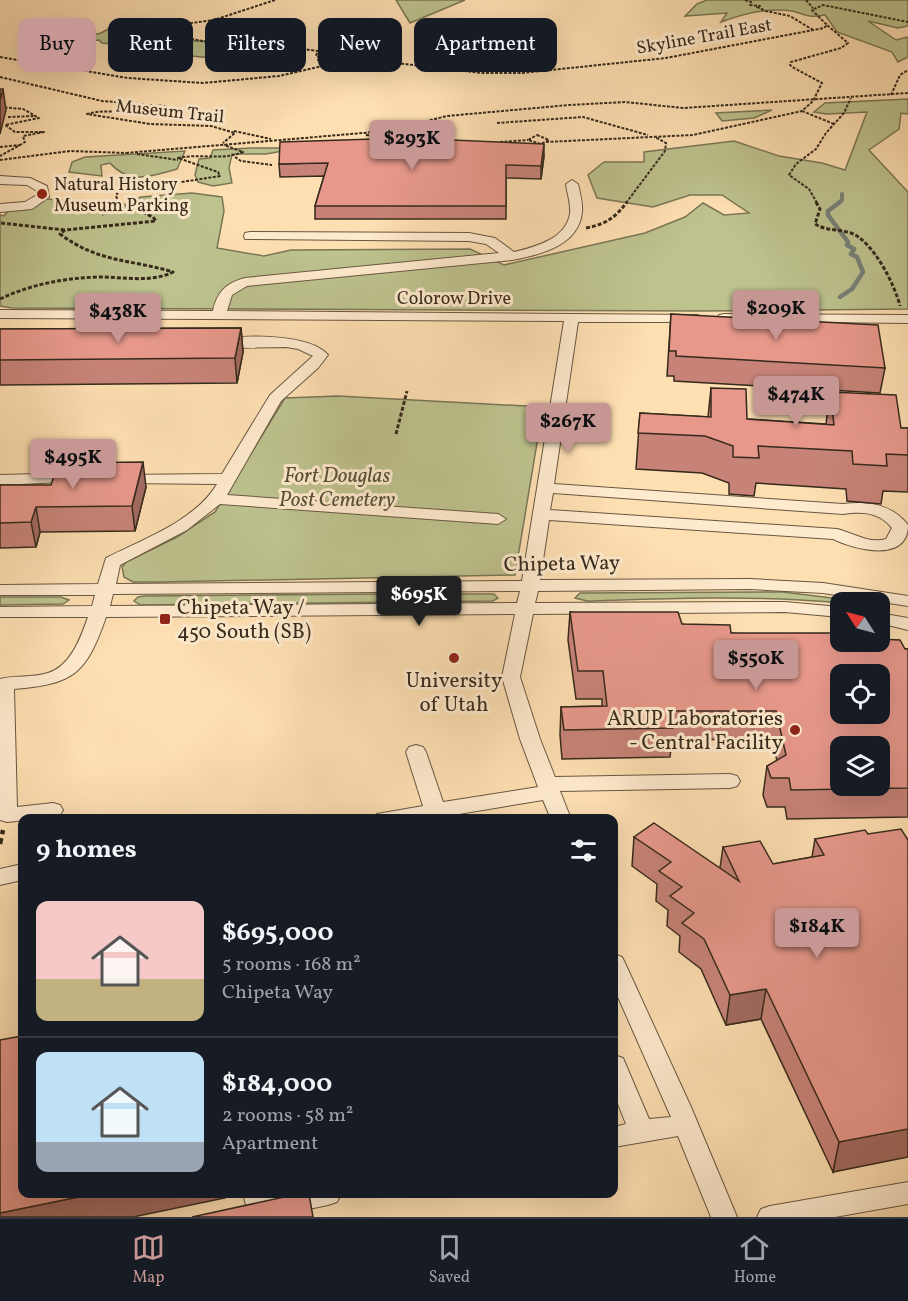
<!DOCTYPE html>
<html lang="en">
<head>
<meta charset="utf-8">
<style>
	:root { --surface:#171b24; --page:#20242c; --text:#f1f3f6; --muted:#9ea1a6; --line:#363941; --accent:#c59692 }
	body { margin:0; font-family:Vollkorn,serif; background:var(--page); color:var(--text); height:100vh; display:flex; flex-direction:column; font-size:22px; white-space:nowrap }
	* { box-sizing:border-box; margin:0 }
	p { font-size:20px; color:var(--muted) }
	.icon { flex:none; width:33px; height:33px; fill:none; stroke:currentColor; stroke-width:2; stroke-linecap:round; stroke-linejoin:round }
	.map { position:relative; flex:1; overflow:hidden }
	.panel { position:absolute; left:18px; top:814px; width:600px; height:384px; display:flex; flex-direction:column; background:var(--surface); border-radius:12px; box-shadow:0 6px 24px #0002 }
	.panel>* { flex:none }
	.guide { position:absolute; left:18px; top:18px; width:600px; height:54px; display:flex; gap:12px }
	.needle { width:39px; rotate:306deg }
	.tools { position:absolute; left:830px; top:592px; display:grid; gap:12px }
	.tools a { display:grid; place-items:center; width:60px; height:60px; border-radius:12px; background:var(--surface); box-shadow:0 6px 24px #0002; font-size:30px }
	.price { position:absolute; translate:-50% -51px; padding:0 14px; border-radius:6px; background:var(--accent); color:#111; font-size:20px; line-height:39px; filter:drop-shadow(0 2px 3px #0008) }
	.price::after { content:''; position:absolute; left:50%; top:36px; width:18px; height:14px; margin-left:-9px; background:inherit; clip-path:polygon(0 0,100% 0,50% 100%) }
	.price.active { background:#222; color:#fff }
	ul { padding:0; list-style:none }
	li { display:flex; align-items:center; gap:18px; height:150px; padding:0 18px }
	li+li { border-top:2px solid var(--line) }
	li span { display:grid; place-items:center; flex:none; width:168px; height:120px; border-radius:12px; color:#555 }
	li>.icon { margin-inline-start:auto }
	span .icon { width:72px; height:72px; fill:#fffc; stroke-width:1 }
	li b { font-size:26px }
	h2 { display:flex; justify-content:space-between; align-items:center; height:72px; padding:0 18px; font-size:26px }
	.pill { padding:0 21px; border-radius:12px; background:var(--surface); box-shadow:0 6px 24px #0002; font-size:21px; line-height:54px }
	.pill.active { background:var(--accent); color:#111 }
	.dock { display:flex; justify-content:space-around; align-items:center; height:84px; border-top:2px solid var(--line); background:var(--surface); font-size:16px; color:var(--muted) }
	.dock a { display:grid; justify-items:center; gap:3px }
	.dock .active { color:var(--accent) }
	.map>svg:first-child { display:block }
	.green { fill:#bdc28e; stroke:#7a7655; stroke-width:1.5 }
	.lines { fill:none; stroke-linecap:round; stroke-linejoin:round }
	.stream-far1 { stroke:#778078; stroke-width:4 }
	.stream { stroke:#778078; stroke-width:4.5 }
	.minor-casing { stroke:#685742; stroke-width:2 }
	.path-far2 { stroke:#362a1c; stroke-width:2; stroke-dasharray:3 1.5; stroke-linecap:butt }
	.path-far1 { stroke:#362a1c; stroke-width:3; stroke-dasharray:4 2; stroke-linecap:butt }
	.path { stroke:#362a1c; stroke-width:4.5; stroke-dasharray:6 4; stroke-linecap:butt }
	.minor { fill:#feeacd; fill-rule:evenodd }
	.wall { fill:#c78378; stroke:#362a1c; stroke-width:1.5 }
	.shaded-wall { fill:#a26a61; stroke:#362a1c; stroke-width:1.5 }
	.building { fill:#e7988b; stroke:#362a1c; stroke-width:1.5; fill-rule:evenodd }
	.poi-dot { fill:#8f2418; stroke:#feeacd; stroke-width:2 }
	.labels { text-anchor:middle; stroke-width:6; stroke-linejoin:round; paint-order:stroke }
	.far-street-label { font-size:18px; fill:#362a1c; stroke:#feeacd }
	.far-poi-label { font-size:18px; fill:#362a1c; stroke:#feeacd; text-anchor:start }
	.park-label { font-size:21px; font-style:italic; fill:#585038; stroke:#feeacd }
	.street-label { font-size:21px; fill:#362a1c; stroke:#feeacd }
	.poi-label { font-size:21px; fill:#362a1c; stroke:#feeacd; text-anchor:start }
</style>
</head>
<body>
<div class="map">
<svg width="908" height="1217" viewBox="0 0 908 1217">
	<rect width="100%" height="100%" fill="#fedfb2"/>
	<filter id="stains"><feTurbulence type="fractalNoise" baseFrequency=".00333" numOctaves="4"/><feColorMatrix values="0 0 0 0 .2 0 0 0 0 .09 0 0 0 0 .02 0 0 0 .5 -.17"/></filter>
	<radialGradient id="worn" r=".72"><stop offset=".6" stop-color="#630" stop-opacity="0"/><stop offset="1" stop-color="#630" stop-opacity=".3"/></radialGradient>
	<path class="green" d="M396,0H465L410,23Z
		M707,0H908V26L898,28L868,21L896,40L908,37V57L898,62L892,52L837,32L825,15C807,18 808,15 792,11C769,7 743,14 721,22L727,13L685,16L697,4Z
		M112,27L185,41H230L238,43L217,50L215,53L235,55L239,58L218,64L211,58L192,56L164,58L143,47L102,43L99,40L88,41L82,38L101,33Z
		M908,99V114L901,113L899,129L869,150L908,192V309L702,311L12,308L0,306V215L4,216L8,211L34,207L46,199L100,203L103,215L141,197L192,193L222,197L224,211L217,248L264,256L291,250L470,249L504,265L645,233L685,217L703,203L724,215L749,213L722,195H690L653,207L597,198L588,175L604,162H644V152L734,141L779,156L822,163L845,170L867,112L826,114L814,112L825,103Z
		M772,110L754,118L722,121L716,113Z
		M252,148H300L266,154H232L229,168L232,183L213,186L198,182L195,175L199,159L210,158L213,150Z
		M185,151L177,169C152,176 129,185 110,163L101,165L102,176L69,172L72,162L85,157Z
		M338,396L543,407L515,575L160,582H133L124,577L122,567L126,562L177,537L215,512L285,398Z
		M783,592L873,603C846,603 826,602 800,600C729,596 658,599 587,601L575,598L580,593Z
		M392,594H494L498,598L493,601L140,605L134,601L138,597L144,596Z
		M0,597H61L69,600L63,604L0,605Z"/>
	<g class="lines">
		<path class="stream-far1" d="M838,203L842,200V194"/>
		<path class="stream" d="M840,202L828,211V215L848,242L847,245L854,249L851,254L857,257L863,272L852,289L840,297"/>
		<defs>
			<path id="minor" d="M0,176L30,178L47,186L49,197L32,209L0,212V204L25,202L37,195V191L27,185L0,184Z
				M572,180L578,184C580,193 583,203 582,212C579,246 539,255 512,260L247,286L232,295L227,311L698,315L700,318L698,321L693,322H578L554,484L843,504C868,501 892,504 908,525C908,563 855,550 833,539L549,520L540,580L750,579L823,583L908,596V606L823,593L750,589L538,591L535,603L785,602L840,607V617L785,612L533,614L520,677L540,739L555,777L730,774L737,776L740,781L737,786L730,788L560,791L571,819H551L543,800L429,819H374L377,814L423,806L406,752L409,747L416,745L423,747L426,752L443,802L538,787L520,739L502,677L515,614L106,617C86,675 73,684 14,689L17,807L53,803L60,805L63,810L60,815L53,817L7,822L0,820V679C15,675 32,678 48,673C71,666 81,637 88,617H0V607L92,606L95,595H0V585L98,584L106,558C143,539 195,521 217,484L122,483L116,481L114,478L116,475L222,474L270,395L313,356L298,349L286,347L217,348L212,347L210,344L212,341C238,334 310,333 328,355L318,368L281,401L227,495L498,514L506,519L498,524L220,504L187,530L120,565L116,584L522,581L564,321L0,318V310L213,311C217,292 226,283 245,278L499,253L486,244L469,241L245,239L244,236L245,233L250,232L469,233L495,238L514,252C536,247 567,238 570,213C571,203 567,193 566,184ZM553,493L843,514C862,511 879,512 892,528L886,539C868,544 854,533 837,529L550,510ZM520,591L517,603L110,606L113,594Z
				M724,314L908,315V323L719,321L717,318L719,315Z
				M76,473L82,475L84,478L82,481L0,485V475Z
				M879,613L908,618V630L879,623Z
				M22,864V880L0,885V869Z
				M614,954L622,957L625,963L691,1107L737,1217H711L678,1136L614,1147V1127L626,1124L614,1094V1055L623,1058L649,1119L671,1117L614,988Z
				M908,1182V1204L835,1217H757L761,1209L770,1206Z
				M243,1194H341L337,1202L328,1205L270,1217L249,1216Z"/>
		</defs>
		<use href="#minor" class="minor-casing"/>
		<path class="path-far2" d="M275,0L214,20L184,24H146L182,37L242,49L280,46L318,51L316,56L320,58L318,60L334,61
			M745,0L751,2L750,5L760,6L757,7L766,11L790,16L813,30
			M806,0L813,8
			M0,57L128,78L203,83L279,76L344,61L396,63L482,73H522L666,58L824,28L827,25L812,10L823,5L908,22
			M0,77L102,101L164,106L173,110C145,120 115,106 87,114L150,124L211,126L235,133L223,143
			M891,95L900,75L908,70
			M0,107L23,109L39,118L5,125L15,132H44L23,136L25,142L20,145
			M802,111L834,124
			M8,117L35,116
			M497,123L583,117L648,135
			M234,131L271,139
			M366,135L403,139
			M537,135L549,140L541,144L528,140Z
			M500,142L528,140
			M546,142L693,135L802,111L813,101L822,83L794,68L790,65L791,62L841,48L848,43L827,25
			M0,147L20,145L0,156
			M126,153L387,131L447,116L569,105L625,102L683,108L908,93
			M137,154L178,160
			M235,157L241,161L272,165
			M0,160L70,151L127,153
			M119,203L116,196L118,192L220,176L218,172L178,158C200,153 222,161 243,152L224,145
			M626,203L665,151L666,143L655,137
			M817,203L809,189L789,175L796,164L816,149L826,133L844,113L851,98"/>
		<path class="path-far1" d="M816,202L820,209L815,224C826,231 839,229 851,233C873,241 895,285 900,306
			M1,223L65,230
			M586,228C606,224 615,218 627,202
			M0,299C32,284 64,278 100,277C124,277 151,283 173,272C130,259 99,263 60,234L65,230L156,221L153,217L118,202
			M396,434L407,391"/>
		<path class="path" d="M0,844L3,830"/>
		<use href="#minor" class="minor"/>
	</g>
	<path class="wall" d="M544,156L541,179L506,178V219H315V206L324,176L280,177L279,164Z
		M671,314L885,368L880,393L674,381V376H667Z
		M241,328L243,352L237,383L0,385V329Z
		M711,388L747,419L826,424L830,392L901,428H908V492L883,491L881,504L847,501L846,489L756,483L754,496L729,494V483L702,473L636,469L640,413L708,417Z
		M0,485L146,487L135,531L40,532L36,547L0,548Z
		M570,612L682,624L731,633L908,649V817L787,819L785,807H767L763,795L767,766L777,761L772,739L672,740L670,757L562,759L560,735L561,707L602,706V699H576L568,640Z
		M868,834L908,840L833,1172L761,1019L726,1025L701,969L679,952L680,936L667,926L668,910L656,901L657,884L632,866L634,837L720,868L723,847L773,864L812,857L815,839Z"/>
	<path class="shaded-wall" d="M3,89L6,110L0,134V100Z
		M544,144V156L541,179V166Z
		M241,328L243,352L237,383L235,358Z
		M143,462L146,487L135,531L132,506Z
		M36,507L40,532L36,547L31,522Z
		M766,989L761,1019L726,1025L730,995Z
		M908,1125V1157L833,1172L839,1142Z
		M93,1194H225V1198L133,1217H0V1213Z"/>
	<path class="building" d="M0,89H3L0,100Z
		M406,138L544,144L541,166L506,165V206H315L328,163L279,164L280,142Z
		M671,314L878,325L885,368L676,356V351H669Z
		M241,328L235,358L0,360V329Z
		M711,388L746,389L747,419L834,425L830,392L896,395L901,428H908V455L886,454L887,466L853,464L852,451L758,446L759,458L733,457V446L705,436L638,433L640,413L711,417Z
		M143,462L132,506L36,507L31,522L0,523V485H51L58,463Z
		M570,612H678L682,624L730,625L731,633H840V642H879V639L900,640L905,649H908V788L791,790L789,778H771L767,766L786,755L776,711H670L673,728L564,730L561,707L607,706L603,671H578ZM840,675H879V714H840ZM840,747H879V786H840Z
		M654,823L739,881L723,847L760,841L773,864L824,855L815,839L865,830L868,834L901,829L908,840V1129L839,1142L766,989L730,995L704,939L682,923L694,913L670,896L682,887L659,871L671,862L634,837Z
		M22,1036V1194H93L0,1213V1040Z
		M298,1194H309L313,1217H192Z"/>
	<g class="poi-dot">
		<circle cx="42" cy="194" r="6"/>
		<rect x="159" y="613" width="12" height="12" rx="3"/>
		<circle cx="454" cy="658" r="6"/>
		<circle cx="795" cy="730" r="6"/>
	</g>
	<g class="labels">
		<g class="far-street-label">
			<text transform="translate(704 36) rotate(-10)" y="6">Skyline Trail East</text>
			<text transform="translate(170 111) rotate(6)" y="6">Museum Trail</text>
			<text x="454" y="304">Colorow Drive</text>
		</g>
		<g class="far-poi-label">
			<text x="54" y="190">Natural History<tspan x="54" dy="21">Museum Parking</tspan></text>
		</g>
		<g class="park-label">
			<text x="337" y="482">Fort Douglas<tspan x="337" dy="24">Post Cemetery</tspan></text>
		</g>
		<g class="street-label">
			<text transform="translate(562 563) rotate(-1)" y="7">Chipeta Way</text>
		</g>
		<g class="poi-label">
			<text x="177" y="614">Chipeta Way /<tspan x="177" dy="24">450 South (SB)</tspan></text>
			<text x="454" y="687" text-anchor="middle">University<tspan x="454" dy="24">of Utah</tspan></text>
			<text x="783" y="725" text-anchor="end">ARUP Laboratories<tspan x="783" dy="24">- Central Facility</tspan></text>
		</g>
	</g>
	<rect width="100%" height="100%" filter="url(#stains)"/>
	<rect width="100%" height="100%" fill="url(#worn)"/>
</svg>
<div class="tools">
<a><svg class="needle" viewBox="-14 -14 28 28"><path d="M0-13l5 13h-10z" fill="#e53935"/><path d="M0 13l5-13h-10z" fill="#9ea1a6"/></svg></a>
<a><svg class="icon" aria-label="locate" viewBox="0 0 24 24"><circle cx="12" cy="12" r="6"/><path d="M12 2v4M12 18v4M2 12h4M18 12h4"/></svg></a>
<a><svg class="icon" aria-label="layers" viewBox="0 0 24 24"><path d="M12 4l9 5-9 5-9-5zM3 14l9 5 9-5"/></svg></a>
</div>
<b class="price" style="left:412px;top:171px">$293K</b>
<b class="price" style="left:776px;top:341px">$209K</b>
<b class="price" style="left:118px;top:344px">$438K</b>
<b class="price" style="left:796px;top:427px">$474K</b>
<b class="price" style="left:568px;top:454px">$267K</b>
<b class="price" style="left:73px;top:490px">$495K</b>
<b class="price active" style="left:419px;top:627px">$695K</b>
<b class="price" style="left:756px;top:691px">$550K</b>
<b class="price" style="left:817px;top:959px">$184K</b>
<div class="guide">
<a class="pill active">Buy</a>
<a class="pill">Rent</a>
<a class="pill">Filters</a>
<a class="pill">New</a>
<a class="pill">Apartment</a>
</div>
<section class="panel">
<h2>9 homes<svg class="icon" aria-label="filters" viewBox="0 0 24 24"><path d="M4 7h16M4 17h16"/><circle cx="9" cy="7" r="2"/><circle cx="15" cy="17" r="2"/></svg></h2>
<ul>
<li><span style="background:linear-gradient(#f6c9c9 65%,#c2b280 0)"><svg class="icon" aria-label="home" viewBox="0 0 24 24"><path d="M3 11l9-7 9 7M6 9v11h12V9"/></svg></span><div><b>$695,000</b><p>5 rooms · 168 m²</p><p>Chipeta Way</p></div></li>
<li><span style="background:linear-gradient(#bfe0f5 75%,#9aa5b1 0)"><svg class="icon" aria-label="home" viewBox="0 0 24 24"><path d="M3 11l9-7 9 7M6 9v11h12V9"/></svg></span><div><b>$184,000</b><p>2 rooms · 58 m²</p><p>Apartment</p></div></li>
</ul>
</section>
</div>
<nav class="dock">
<a class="active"><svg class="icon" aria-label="map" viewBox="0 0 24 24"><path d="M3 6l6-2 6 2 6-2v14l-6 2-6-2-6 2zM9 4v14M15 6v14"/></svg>Map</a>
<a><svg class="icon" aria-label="saved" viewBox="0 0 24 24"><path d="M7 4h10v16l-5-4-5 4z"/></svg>Saved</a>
<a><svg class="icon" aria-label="home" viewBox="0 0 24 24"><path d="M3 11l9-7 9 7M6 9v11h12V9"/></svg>Home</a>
</nav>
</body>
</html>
